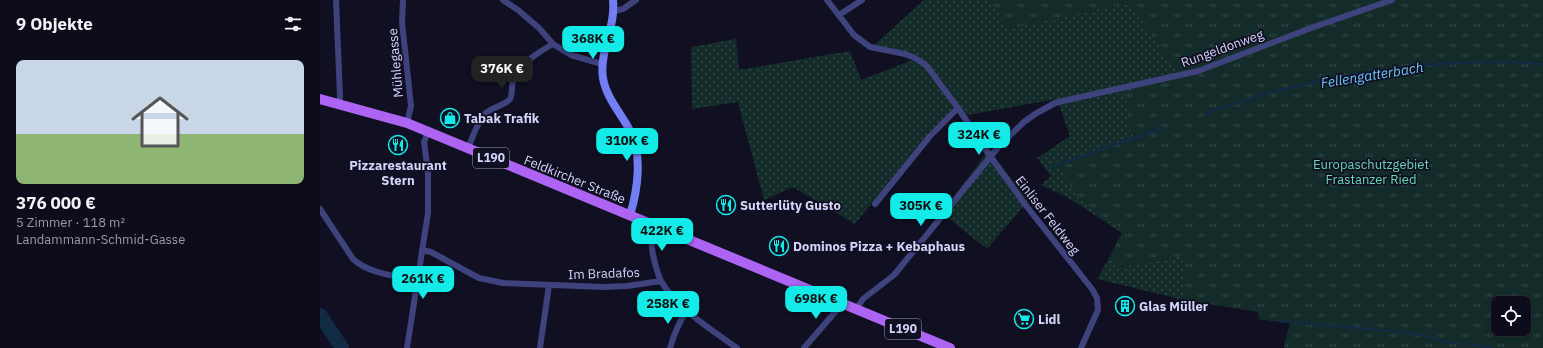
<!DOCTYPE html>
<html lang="de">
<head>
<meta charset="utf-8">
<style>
	:root { --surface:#0d0c1a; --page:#1b1a27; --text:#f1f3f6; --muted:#9a9ba2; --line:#2d2c39; --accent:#12ebe8 }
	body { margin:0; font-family:"IBM Plex Sans",sans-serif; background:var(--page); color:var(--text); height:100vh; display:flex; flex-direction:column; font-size:15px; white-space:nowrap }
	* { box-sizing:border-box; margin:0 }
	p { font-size:13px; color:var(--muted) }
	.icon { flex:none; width:22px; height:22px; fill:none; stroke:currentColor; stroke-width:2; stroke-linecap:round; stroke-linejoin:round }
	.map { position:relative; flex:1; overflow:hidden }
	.drawer { display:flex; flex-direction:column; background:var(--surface); width:320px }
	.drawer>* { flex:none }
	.controls { position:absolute; left:1171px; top:296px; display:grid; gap:8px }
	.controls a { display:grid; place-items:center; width:40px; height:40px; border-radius:8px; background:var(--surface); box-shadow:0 2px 6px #0003,0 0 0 1px var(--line); font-size:20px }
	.price { position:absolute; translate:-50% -34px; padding:0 9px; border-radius:8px; background:var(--accent); color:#111; font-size:13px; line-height:26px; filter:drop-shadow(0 1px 2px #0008) }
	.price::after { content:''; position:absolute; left:50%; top:24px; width:12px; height:9px; margin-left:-6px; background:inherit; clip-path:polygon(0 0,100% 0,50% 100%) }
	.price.on { background:#222; color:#fff }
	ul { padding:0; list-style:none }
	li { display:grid; align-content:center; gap:8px; height:212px; padding:0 16px }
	li span { display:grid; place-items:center; height:124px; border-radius:8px; color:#555 }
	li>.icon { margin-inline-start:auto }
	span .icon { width:72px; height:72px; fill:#fffc; stroke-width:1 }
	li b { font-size:17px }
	h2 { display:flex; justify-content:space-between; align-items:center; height:48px; padding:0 16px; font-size:17px }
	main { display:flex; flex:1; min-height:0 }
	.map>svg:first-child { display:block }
	.grass { fill:url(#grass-dots); fill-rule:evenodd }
	.park { fill:url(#park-tufts); fill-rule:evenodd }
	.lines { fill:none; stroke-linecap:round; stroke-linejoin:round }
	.stream { stroke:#122b45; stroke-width:2.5 }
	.river { stroke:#122b45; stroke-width:14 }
	.minor { stroke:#3e437e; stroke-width:6 }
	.secondary { stroke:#737ef5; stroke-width:8 }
	.primary { stroke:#ae64f3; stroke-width:10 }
	.labels { text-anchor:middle; stroke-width:3.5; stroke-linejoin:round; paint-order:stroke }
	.shield { fill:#111023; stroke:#9a9abb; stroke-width:1 }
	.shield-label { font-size:12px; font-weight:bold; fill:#d5d5fc }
	.street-label { font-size:13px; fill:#d5d5fc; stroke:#111023 }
	.poi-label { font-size:13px; font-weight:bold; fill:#d5d5fc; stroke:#111023; text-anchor:start }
	.park-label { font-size:13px; fill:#66d7ae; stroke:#111023 }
	.water-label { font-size:14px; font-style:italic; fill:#6bc4f4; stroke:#111023 }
</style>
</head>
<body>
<main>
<section class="drawer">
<h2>9 Objekte<svg class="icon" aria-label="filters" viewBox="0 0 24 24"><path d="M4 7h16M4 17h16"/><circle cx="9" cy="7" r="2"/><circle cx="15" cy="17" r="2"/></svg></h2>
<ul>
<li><span style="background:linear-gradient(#c9d6e8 60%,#8fb573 0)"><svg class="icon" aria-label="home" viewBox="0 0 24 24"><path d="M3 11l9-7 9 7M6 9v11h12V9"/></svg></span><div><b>376 000 €</b><p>5 Zimmer · 118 m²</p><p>Landammann-Schmid-Gasse</p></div></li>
</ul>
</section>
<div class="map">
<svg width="1223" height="348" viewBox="0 0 1223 348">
	<defs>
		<pattern id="grass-dots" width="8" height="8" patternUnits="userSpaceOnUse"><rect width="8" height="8" fill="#132c29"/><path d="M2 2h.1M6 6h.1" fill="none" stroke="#344a49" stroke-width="1.8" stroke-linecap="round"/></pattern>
		<pattern id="park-tufts" width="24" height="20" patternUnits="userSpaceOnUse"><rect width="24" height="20" fill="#132c29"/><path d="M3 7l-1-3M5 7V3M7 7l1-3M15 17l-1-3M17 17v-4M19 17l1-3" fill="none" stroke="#344a49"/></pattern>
	</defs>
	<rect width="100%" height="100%" fill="#111023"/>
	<path class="grass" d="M604,0H1223V348H964L970,323L939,319L932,233H802L747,197L721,185L731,176L717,158L750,136L737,99L647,115L638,104L608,133L535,224L473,187L444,200L418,102L372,109L371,47L416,39L419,70L530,51L541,80L601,57L554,45ZM1178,303H1204V329H1178Z
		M669,149L708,201L667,249L622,213Z
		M790,256L801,267L863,256L864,300L777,279Z"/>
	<path class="park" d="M670,0H1223V348H964L970,323L939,319V312L864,300L863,256L801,267L790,256L802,233L801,228L774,211L757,197L737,163L811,138L805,92L860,78L858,74L809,3L688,29ZM1178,303H1204V329H1178Z"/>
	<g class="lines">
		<path class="stream" d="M885,114C910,105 935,96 961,90C1045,69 1136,57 1223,64
			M731,167L843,128
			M961,321L1081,332L1103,335L1125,342L1140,343
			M1148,344L1173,348"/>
		<path class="river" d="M0,315L22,348"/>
		<path class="minor" d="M16,0L20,97L19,104
			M83,0L82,22L91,106L87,123
			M183,0L198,10L219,28L233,44L251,55L282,64
			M507,0L534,35L550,47L585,54L595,58L606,65L638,108L670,156L704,203L772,289L777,298L778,310L761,348
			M294,11L303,9L316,0
			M519,15L542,0
			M148,149C152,138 158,120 166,113C171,108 187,104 190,99C193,94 191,87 193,81C201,63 217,53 233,44
			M555,204L610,136L638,108
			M0,209L33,259C49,274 77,276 97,281
			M333,224C330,235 331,244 333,255C335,263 337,273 341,281C356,308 392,330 417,348
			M102,250L111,252L159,278L183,283L284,287L307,286L341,281
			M536,309L543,299L574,275L680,145L704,122L715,114L735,103L747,100L878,71L991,28L1072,0
			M87,348L108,213V172L104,142L108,132
			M220,348L229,285
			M350,348C354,334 359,322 367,310
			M484,348L522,304"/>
		<path class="secondary" d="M293,0C296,27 279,51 283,78C286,97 300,112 309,129C323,153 318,189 310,215"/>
		<path class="primary" d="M0,99L87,123L630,348"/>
	</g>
	<defs>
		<symbol id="shop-ring" viewBox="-11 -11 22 22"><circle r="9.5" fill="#111023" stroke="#12ebe8" stroke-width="1.5"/><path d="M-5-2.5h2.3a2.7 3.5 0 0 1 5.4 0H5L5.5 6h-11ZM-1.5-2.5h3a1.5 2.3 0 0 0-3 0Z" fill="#12ebe8"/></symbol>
		<symbol id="restaurant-ring" viewBox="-11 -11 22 22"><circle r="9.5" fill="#111023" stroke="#12ebe8" stroke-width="1.5"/><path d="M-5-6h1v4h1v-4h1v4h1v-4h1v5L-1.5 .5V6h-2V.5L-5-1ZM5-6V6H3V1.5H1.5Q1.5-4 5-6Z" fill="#12ebe8"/></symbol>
		<symbol id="building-ring" viewBox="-11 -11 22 22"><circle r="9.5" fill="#111023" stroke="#12ebe8" stroke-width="1.5"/><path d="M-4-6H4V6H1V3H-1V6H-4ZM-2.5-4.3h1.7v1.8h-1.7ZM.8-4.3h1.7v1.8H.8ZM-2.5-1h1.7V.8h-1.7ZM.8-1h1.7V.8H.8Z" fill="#12ebe8"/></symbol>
		<symbol id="supermarket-ring" viewBox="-11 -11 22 22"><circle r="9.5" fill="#111023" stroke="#12ebe8" stroke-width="1.5"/><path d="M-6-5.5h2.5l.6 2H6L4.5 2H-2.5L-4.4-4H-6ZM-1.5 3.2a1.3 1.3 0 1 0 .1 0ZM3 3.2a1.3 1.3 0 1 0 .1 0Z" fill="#12ebe8"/></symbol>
	</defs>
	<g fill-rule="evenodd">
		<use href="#shop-ring" x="119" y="107" width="22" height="22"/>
		<use href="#restaurant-ring" x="67" y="134" width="22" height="22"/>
		<use href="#restaurant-ring" x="395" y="194" width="22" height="22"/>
		<use href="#restaurant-ring" x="448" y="235" width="22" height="22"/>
		<use href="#building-ring" x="794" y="295" width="22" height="22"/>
		<use href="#supermarket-ring" x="693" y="308" width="22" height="22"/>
	</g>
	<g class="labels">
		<g class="shield">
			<rect x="153" y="148" width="36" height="20" rx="3"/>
			<rect x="565" y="319" width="36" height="20" rx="3"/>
		</g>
		<g class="shield-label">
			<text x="171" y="162">L190</text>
			<text x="583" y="333">L190</text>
		</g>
		<g class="street-label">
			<text transform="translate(902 48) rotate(-20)" y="5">Rungeldonweg</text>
			<text transform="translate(75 63) rotate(-95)" y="5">Mühlegasse</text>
			<text transform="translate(255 179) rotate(22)" y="5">Feldkircher Straße</text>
			<text transform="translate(728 215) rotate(52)" y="5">Einliser Feldweg</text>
			<text transform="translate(284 273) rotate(-2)" y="5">Im Bradafos</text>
		</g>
		<g class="poi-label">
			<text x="144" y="123">Tabak Trafik</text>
			<text x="78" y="170" text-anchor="middle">Pizzarestaurant<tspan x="78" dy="15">Stern</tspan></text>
			<text x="420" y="210">Sutterlüty Gusto</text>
			<text x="473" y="251">Dominos Pizza + Kebaphaus</text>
			<text x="819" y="311">Glas Müller</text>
			<text x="718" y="324">Lidl</text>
		</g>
		<g class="park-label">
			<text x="1051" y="169">Europaschutzgebiet<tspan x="1051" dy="15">Frastanzer Ried</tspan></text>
		</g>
		<g class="water-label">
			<text transform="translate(1052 75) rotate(-9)" y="5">Fellengatterbach</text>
		</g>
	</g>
</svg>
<div class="controls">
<a><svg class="icon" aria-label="locate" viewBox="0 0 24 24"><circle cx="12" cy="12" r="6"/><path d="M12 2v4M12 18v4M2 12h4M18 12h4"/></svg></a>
</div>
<b class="price" style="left:273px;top:60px">368K €</b>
<b class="price on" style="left:182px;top:90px">376K €</b>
<b class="price" style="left:659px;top:156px">324K €</b>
<b class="price" style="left:307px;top:162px">310K €</b>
<b class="price" style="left:601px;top:227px">305K €</b>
<b class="price" style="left:342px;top:252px">422K €</b>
<b class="price" style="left:103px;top:300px">261K €</b>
<b class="price" style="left:496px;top:320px">698K €</b>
<b class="price" style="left:348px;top:325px">258K €</b>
</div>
</main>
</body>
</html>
